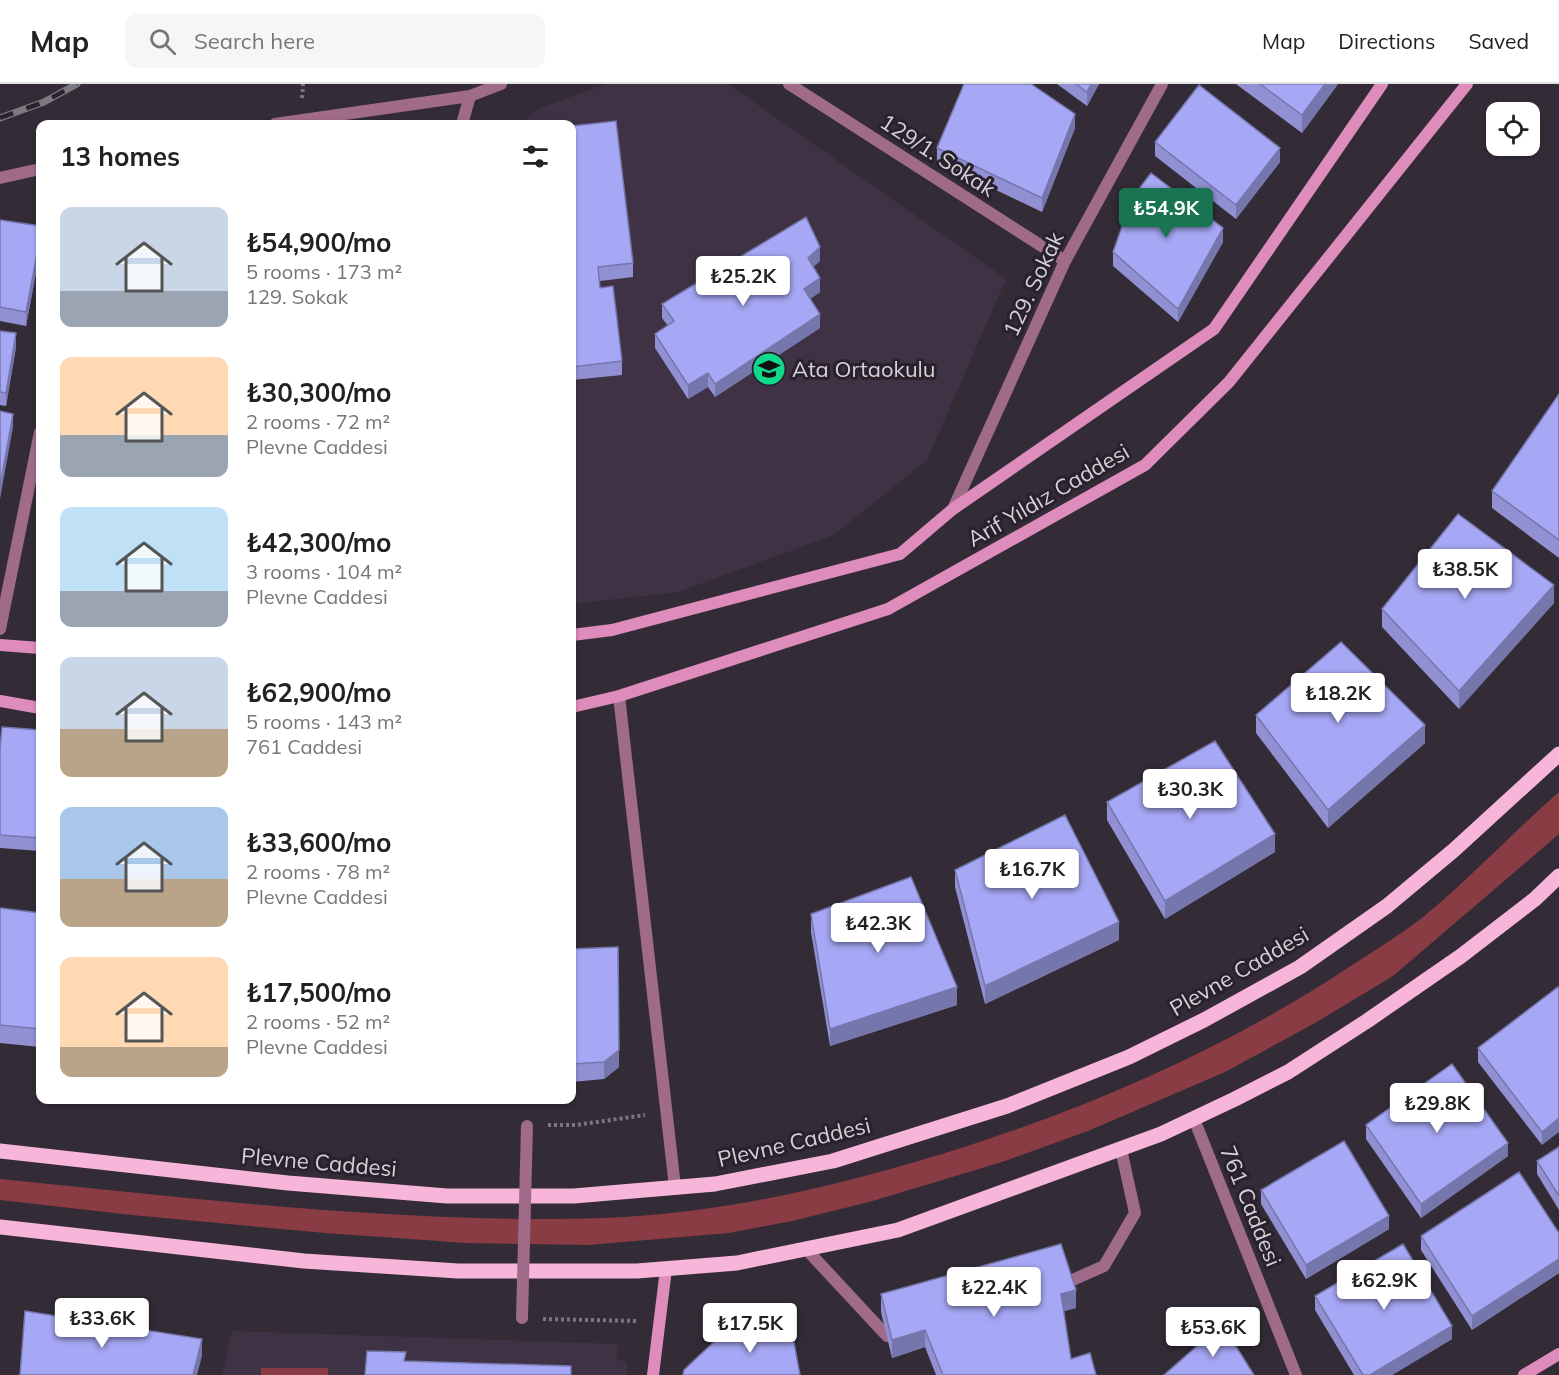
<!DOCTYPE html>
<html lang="en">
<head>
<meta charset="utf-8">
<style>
	:root { --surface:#fff; --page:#f6f6f6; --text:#222; --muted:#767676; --line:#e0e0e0; --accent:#197451 }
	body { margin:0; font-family:Mulish,sans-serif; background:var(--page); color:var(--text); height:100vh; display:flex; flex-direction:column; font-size:22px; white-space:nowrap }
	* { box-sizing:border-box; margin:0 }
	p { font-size:20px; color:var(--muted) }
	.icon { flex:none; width:33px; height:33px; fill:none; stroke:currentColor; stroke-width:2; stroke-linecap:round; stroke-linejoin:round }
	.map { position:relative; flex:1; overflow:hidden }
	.details { position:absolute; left:36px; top:36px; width:540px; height:984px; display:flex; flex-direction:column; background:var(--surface); border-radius:12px; box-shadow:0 2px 4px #0004 }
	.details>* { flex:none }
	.buttons { position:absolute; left:1486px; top:18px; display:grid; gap:12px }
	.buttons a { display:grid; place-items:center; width:54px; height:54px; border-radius:12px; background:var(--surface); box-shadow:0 2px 4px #0004; font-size:30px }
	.price { position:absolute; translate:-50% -51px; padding:0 14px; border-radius:6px; background:#fff; color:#222; font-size:20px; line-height:39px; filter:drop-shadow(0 2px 3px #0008) }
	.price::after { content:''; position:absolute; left:50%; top:36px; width:18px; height:14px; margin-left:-9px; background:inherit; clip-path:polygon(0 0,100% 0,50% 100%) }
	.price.current { background:var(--accent); color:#fff }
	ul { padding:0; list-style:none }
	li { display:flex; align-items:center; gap:18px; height:150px; padding:0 24px }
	li span { display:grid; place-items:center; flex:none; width:168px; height:120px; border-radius:12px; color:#555 }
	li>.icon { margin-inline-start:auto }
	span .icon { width:72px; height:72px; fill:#fffc; stroke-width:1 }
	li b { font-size:26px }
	h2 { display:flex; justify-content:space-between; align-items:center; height:72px; padding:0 24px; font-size:26px }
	header { display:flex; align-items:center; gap:36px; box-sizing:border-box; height:84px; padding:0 30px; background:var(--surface); border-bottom:2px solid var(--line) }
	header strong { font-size:28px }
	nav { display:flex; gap:33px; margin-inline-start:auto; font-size:21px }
	.search { width:420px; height:54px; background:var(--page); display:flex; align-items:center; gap:15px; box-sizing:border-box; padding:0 21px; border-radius:12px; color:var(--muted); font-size:22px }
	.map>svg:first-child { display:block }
	.built { fill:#3e3244 }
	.green { fill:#8a3c44 }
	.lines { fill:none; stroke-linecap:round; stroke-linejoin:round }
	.path { stroke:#7b757e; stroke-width:4; stroke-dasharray:3 3; stroke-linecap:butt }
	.lane { stroke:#9f6b88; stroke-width:12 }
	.street { stroke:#9f6b88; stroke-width:12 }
	.secondary { stroke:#de8cbb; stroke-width:12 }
	.primary { stroke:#f7b6d9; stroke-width:15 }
	.rail-casing { stroke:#7e7881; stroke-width:7 }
	.rail { stroke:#29222d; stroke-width:4.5; stroke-dasharray:14; stroke-linecap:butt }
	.street-bridge { stroke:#9f6b88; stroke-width:12 }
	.wall { fill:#9090d3 }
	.shaded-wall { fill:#7576ac }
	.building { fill:#a7a8f5; stroke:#7576ac; stroke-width:1.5 }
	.labels { text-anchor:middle; stroke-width:6; stroke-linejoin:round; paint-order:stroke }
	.street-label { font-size:22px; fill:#d6d1d9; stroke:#29222d }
	.poi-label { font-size:22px; fill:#d6d1d9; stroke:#29222d; text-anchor:start }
</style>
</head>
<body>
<header>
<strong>Map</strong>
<div class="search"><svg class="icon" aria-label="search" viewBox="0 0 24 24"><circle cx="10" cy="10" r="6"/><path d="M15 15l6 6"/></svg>Search here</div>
<nav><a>Map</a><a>Directions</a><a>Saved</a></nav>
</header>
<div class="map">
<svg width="1559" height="1291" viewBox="0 0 1559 1291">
	<rect width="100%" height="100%" fill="#332c37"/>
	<path class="built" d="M606,0H728L1006,195L927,376L834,451L678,508L572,520V40H522L538,25Z
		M232,1247L618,1260L617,1275L627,1278V1291H222Z"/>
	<path class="green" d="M1559,708V750L1393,892L1315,939L1225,988L1088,1047L1002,1078L869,1118L792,1137L729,1149L588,1161L467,1159L325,1149L132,1131L0,1116V1095C201,1115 402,1140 604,1134C719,1130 833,1103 942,1070C1084,1026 1222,967 1346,885C1372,868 1399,852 1423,833C1471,794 1513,748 1559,708Z
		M261,1284H328V1291H261Z"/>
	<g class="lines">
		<path class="path" d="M302,14L303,0
			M548,1041H576L645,1031
			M543,1235L638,1237"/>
		<path class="lane" d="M807,1166L887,1252
			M1068,1198L1104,1182L1135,1129L1121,1065"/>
		<path class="street" d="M789,0L1065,177
			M275,40L470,12L501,0
			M462,40L470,12
			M0,94L40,85
			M953,425L1065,177L1162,0
			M0,545L40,348
			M619,612L675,1103
			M1194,1035L1296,1291"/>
		<path class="secondary" d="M572,551L612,546L900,470L953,425L1214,245L1382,0
			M0,561L40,564
			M0,617L40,624
			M572,623L619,612L888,525L1145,381L1229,298L1467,0
			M653,1291L666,1185
			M1524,1291L1559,1270"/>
		<path class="primary" d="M0,1067L288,1099L447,1112H574L715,1100L833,1077L1007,1022L1129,973L1204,936L1300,883L1387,822L1454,766L1559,670
			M0,1143L304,1177L458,1187H637L737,1179L898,1146L1161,1050L1235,1015L1288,988L1367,937L1461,872L1535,815L1559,792"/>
		<defs>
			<path id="rail" d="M0,34L44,18L77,0"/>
		</defs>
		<use href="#rail" class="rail-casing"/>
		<use href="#rail" class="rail"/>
		<path class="street-bridge" d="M522,1234L527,1042"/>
	</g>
	<path class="wall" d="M1057,0H1099L1087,22Z
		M1236,0H1338L1302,49Z
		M572,42L633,179V193L600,197V204L622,277V291L572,296Z
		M1075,44L1042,128L937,78V64Z
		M1155,58L1280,78L1236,135L1155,72Z
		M0,136L40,142V168L26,242L0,237Z
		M1223,158L1178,238L1113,182V168Z
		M820,177L813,183L820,208L810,215L820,244L715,313L708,303L688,315L655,264V250L668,242L662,234V220Z
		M0,247L16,263L6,322L0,321Z
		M1559,310V474L1492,424V407Z
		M1554,519L1459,625L1382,543V525Z
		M1256,631L1425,659L1328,744L1256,649Z
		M40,646V767L0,764V664Z
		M1107,718L1275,768L1165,835L1107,736Z
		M955,786L1119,856L985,920L955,803Z
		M0,824L40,829V963L0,959Z
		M811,830L957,921L830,962L811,848Z
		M572,865L619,983L604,995L572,998Z
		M1559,905L1542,1061L1478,978V964Z
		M1366,1041L1508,1072L1421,1134L1366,1055Z
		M1559,1063V1126L1537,1090V1077Z
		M1261,1106L1389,1145L1306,1195L1261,1120Z
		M1559,1149V1189L1472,1246L1421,1166V1152Z
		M881,1210L1076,1224L1064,1227L1071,1275L1096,1291H936L925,1263L892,1274L881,1228Z
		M1315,1212L1452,1255L1392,1291H1354L1315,1226Z"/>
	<path class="shaded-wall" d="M1091,0H1099L1087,22V8Z
		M1325,0H1338L1302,49V31Z
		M1075,30V44L1042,128V114Z
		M1280,64V78L1236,135V121Z
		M1223,144V158L1178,238V225Z
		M40,155V168L26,242V228Z
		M820,163V177L808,188V174Z
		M820,194V208L804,219V205Z
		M820,230V244L715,313V300Z
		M16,249V263L6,322V309Z
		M708,289V303L688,315V301Z
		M13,330V343L0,415V402Z
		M1554,501V519L1459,625V607Z
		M1425,641V659L1328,744V726Z
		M1275,750V768L1165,835V817Z
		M1119,838V856L985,920V902Z
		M957,903V921L830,962V945Z
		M619,966V983L604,995V978Z
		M1559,1034V1048L1542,1061V1048Z
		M1508,1059V1072L1421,1134V1120Z
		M1389,1132V1145L1306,1195V1181Z
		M1559,1175V1189L1472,1246V1232Z
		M1076,1206V1224L1061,1228V1210Z
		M1452,1242V1255L1392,1291H1370Z
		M925,1246V1263L892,1274V1256Z
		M202,1255V1272L197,1291H193Z"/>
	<path class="building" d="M964,0H1031L1075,30L1042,114L937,64Z
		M1076,0H1091L1087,8Z
		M1260,0H1325L1302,31Z
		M1199,1L1280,64L1236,121L1155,58Z
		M616,37L633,179L598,183L600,204L613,202L622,277L572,283V42Z
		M1151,89L1223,144L1178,225L1113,168L1132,114Z
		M806,133L820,163L808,174L820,194L804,205L820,230L715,300L708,289L688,301L655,250L674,237L662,220Z
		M0,136L40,142V155L26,228L0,223Z
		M0,247L16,249L6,309L0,308Z
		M1559,310V456L1492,407Z
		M0,327L13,330L0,402Z
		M1458,430L1554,501L1459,607L1382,525Z
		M1341,558L1425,641L1328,726L1256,631Z
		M2,643L40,646V754L0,751V664Z
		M1215,657L1275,750L1165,817L1107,718Z
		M1065,731L1119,838L985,902L955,786Z
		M911,793L957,903L830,945L811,830Z
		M0,824L40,829V945L0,941Z
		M618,863L619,966L604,978L572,980V865Z
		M1558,903L1559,905V1034L1542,1048L1478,964Z
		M1452,980L1508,1059L1421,1120L1366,1041Z
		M1344,1057L1389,1132L1306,1181L1261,1106Z
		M1559,1063V1112L1537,1077Z
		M1519,1088L1559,1149V1175L1472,1232L1421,1152Z
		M1061,1160L1076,1206L1061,1210L1071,1275L1090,1269L1096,1291H943L925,1246L892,1256L881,1210Z
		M1403,1160L1452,1242L1370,1291H1363L1315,1212Z
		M25,1227L202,1255L193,1291H20Z
		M790,1237L800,1291H683L684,1286L717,1255Z
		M1222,1240L1254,1291H1164Z
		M367,1267L406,1268L404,1277L571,1282V1291H365Z"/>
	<defs>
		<symbol id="school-disc" viewBox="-11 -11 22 22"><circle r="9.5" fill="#0fd98a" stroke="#29222d"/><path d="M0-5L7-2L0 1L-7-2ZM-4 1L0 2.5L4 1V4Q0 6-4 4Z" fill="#111"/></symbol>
	</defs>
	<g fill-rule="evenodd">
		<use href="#school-disc" x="750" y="266" width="38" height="38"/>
	</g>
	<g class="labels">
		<g class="street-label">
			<text transform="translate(938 71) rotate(33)" y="8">129/1. Sokak</text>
			<text transform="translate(1033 200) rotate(-65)" y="8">129. Sokak</text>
			<text transform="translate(1048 411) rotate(-30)" y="8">Arif Yıldız Caddesi</text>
			<text transform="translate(1239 887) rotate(-30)" y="8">Plevne Caddesi</text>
			<text transform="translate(794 1058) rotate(-13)" y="8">Plevne Caddesi</text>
			<text transform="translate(319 1078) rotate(5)" y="8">Plevne Caddesi</text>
			<text transform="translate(1251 1122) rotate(68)" y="8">761 Caddesi</text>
		</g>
		<g class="poi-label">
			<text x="792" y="293">Ata Ortaokulu</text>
		</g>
	</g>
</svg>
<div class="buttons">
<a><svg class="icon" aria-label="locate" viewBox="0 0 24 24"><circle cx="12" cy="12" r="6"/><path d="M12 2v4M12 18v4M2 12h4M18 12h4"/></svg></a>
</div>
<b class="price current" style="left:1166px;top:155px">₺54.9K</b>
<b class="price" style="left:743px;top:223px">₺25.2K</b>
<b class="price" style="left:1465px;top:516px">₺38.5K</b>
<b class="price" style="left:1338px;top:640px">₺18.2K</b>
<b class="price" style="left:1190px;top:736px">₺30.3K</b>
<b class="price" style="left:1032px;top:816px">₺16.7K</b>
<b class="price" style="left:878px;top:870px">₺42.3K</b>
<b class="price" style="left:1437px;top:1050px">₺29.8K</b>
<b class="price" style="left:1384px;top:1227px">₺62.9K</b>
<b class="price" style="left:994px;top:1234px">₺22.4K</b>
<b class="price" style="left:102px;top:1265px">₺33.6K</b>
<b class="price" style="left:750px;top:1270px">₺17.5K</b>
<b class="price" style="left:1213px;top:1274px">₺53.6K</b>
<section class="details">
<h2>13 homes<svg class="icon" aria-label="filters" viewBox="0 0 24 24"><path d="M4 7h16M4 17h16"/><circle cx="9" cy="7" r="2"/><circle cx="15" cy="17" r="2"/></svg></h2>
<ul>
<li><span style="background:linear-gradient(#c9d6e8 70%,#9aa5b1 0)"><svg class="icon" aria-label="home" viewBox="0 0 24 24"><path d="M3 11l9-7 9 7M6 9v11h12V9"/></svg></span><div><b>₺54,900/mo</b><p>5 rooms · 173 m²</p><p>129. Sokak</p></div></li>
<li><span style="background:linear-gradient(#ffd9b3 65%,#9aa5b1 0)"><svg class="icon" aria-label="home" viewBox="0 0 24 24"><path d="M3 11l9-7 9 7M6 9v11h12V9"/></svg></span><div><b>₺30,300/mo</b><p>2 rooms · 72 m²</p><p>Plevne Caddesi</p></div></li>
<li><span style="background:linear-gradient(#bfe0f5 70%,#9aa5b1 0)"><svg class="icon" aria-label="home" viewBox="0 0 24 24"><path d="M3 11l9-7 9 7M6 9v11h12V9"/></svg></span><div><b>₺42,300/mo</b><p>3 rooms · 104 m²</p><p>Plevne Caddesi</p></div></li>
<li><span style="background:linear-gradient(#c9d6e8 60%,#b9a48a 0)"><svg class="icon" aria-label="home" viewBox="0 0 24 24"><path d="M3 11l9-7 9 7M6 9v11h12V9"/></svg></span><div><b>₺62,900/mo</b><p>5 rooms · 143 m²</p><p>761 Caddesi</p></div></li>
<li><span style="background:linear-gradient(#a9c7e8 60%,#b9a48a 0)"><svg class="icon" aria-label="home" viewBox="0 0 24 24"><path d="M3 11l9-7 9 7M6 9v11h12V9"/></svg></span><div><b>₺33,600/mo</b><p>2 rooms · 78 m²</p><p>Plevne Caddesi</p></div></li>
<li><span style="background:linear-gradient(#ffd9b3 75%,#b9a48a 0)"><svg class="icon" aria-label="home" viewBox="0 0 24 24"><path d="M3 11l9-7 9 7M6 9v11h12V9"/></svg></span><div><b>₺17,500/mo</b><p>2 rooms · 52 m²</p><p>Plevne Caddesi</p></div></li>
</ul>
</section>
</div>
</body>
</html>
